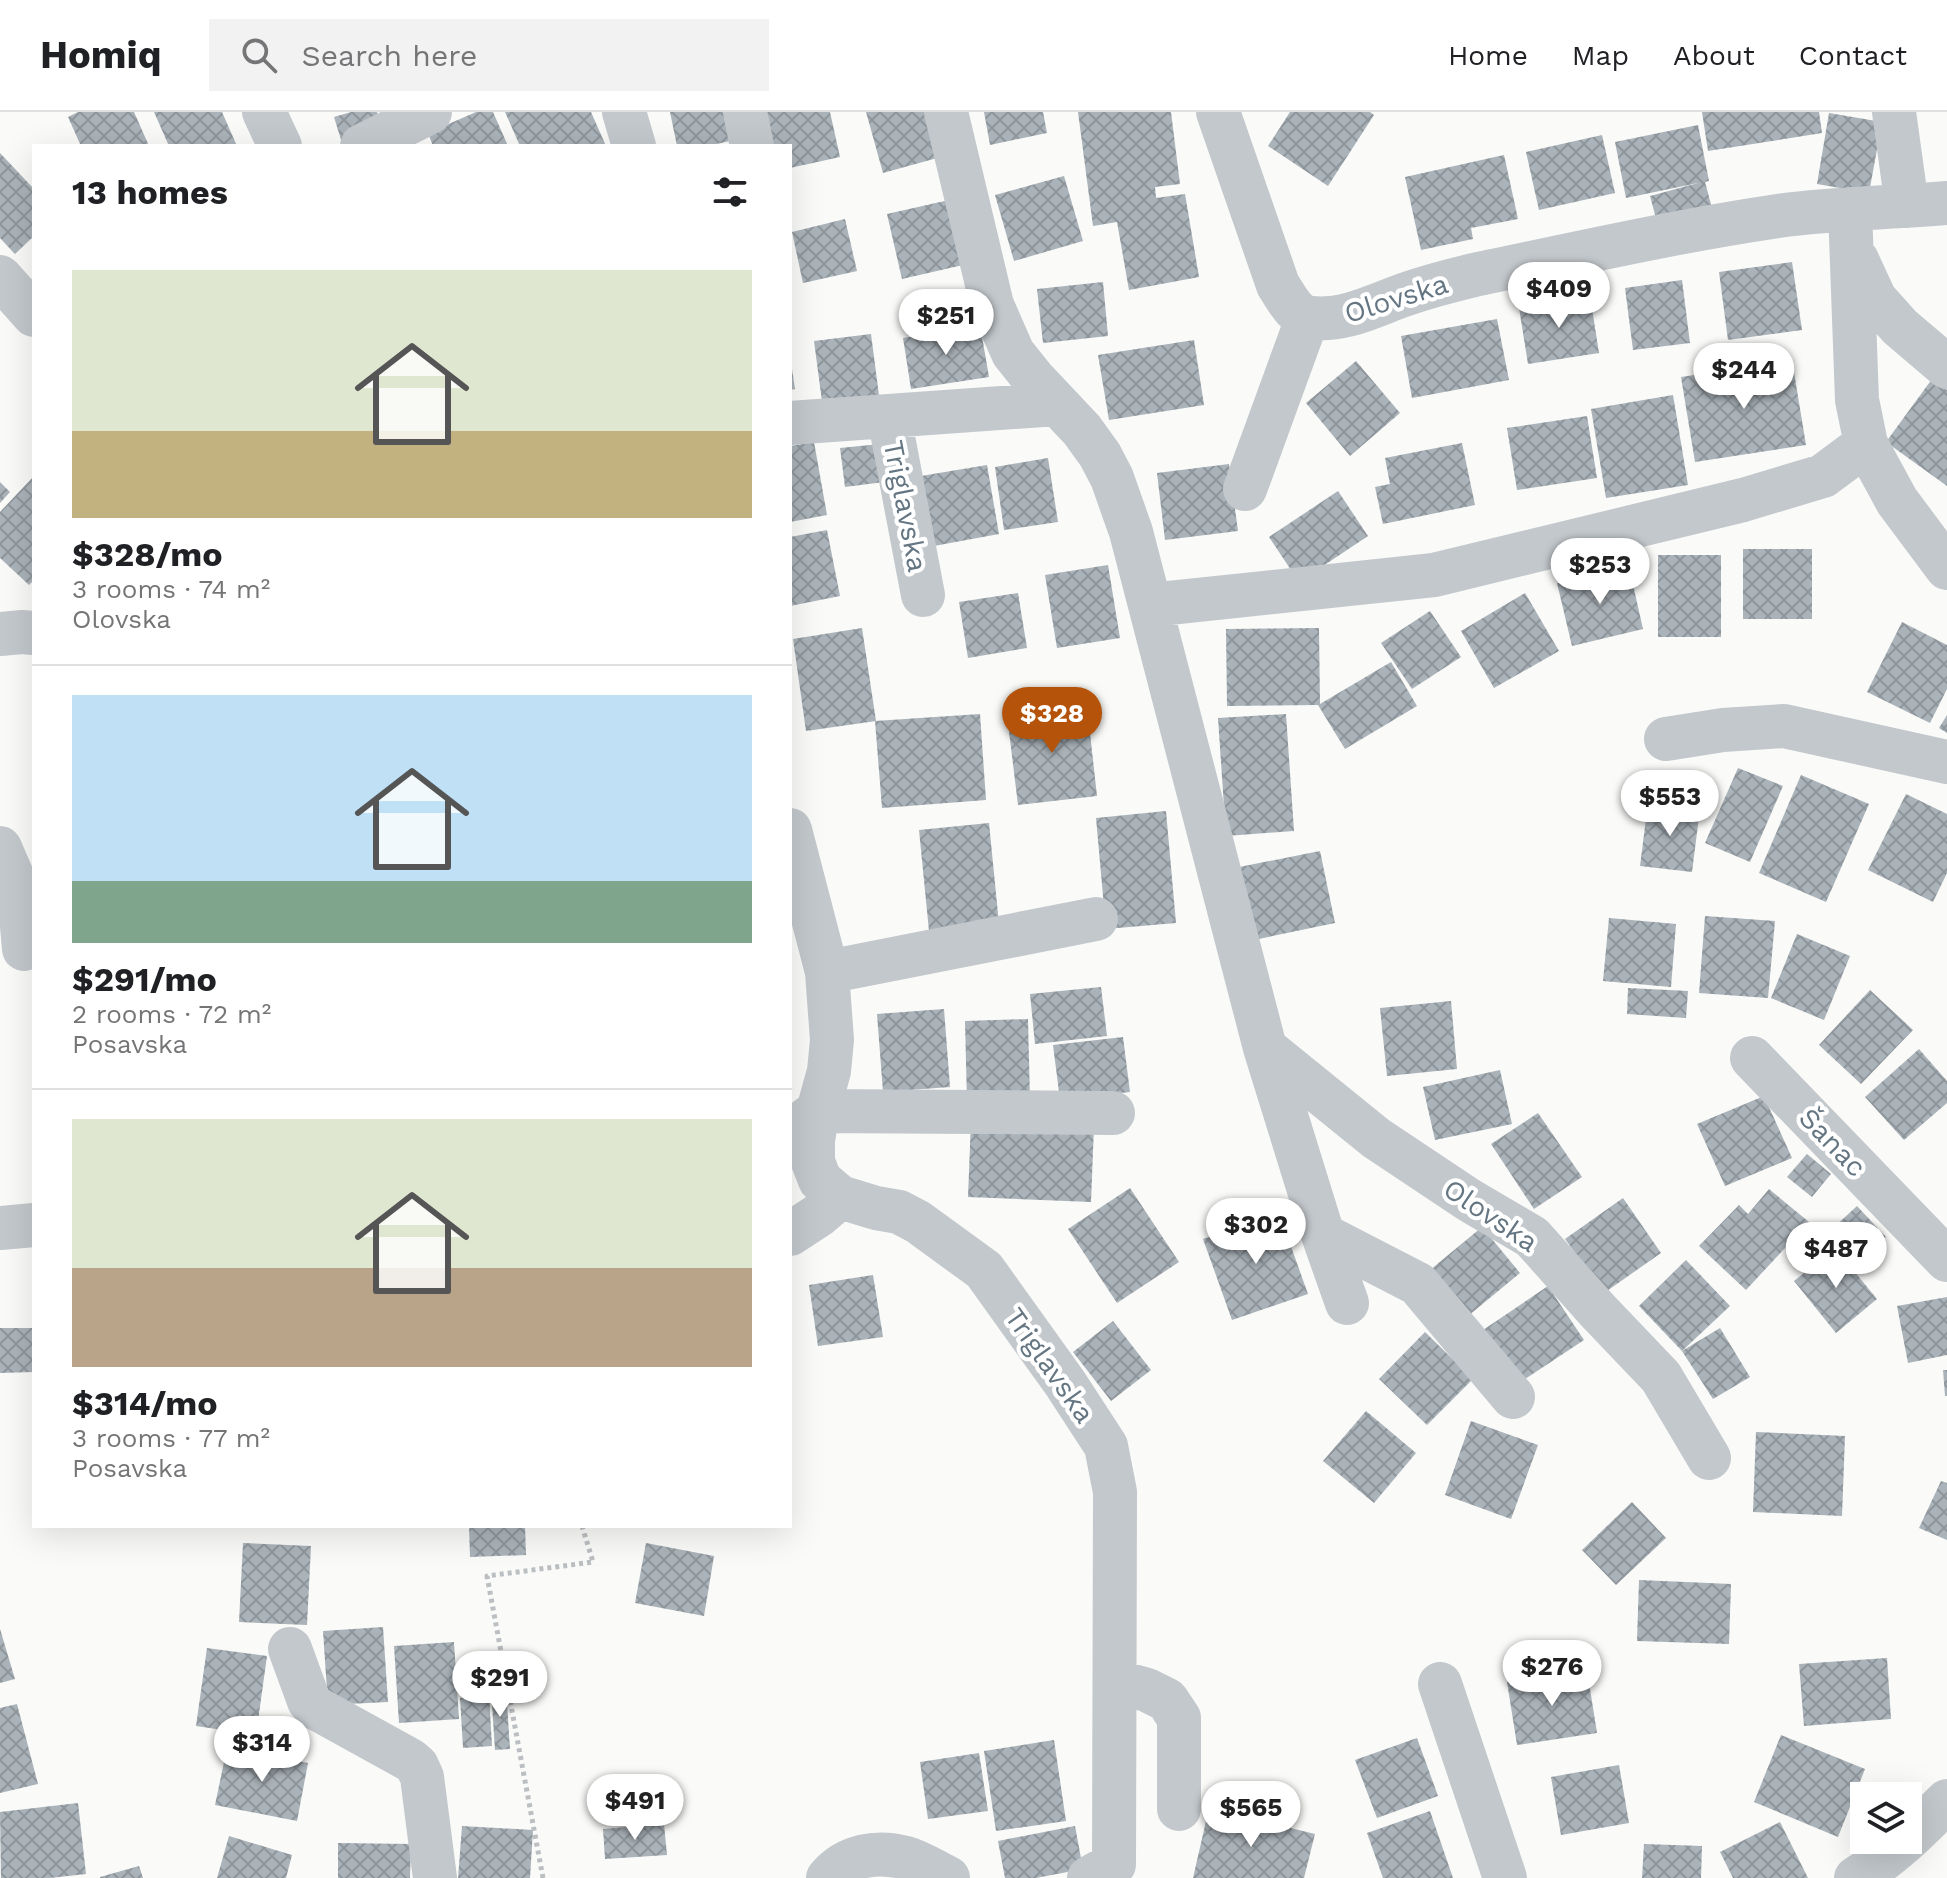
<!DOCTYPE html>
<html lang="en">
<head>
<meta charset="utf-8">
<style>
	:root { --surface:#fff; --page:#f2f2f2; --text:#202124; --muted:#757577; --line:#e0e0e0; --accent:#b45309 }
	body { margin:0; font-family:"Work Sans",sans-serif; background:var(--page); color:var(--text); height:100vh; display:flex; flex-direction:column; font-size:30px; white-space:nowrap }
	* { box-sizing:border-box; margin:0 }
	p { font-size:26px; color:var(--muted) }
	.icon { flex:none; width:44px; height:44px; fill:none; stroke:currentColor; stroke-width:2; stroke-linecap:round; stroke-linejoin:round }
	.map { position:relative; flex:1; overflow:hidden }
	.details { position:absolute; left:32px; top:32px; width:760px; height:1384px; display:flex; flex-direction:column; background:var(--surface); border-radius:0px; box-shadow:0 8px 32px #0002 }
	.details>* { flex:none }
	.controls { position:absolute; left:1850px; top:1670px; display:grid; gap:16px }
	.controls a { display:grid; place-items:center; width:72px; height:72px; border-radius:0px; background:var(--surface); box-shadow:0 8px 32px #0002; font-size:40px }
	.price { position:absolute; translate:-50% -68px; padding:0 18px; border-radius:28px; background:#fff; color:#222; font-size:26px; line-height:52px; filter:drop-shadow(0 2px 4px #0008) }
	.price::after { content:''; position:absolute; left:50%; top:48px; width:24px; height:18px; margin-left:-12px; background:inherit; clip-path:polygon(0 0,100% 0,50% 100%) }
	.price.active { background:var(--accent); color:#fff }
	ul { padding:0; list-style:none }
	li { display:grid; align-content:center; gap:16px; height:424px; padding:0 40px }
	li+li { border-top:2px solid var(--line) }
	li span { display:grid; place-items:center; height:248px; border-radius:0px; color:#555 }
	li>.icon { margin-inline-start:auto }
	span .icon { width:144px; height:144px; fill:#fffc; stroke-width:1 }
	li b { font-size:34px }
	h2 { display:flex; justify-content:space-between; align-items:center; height:96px; padding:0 40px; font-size:34px }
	header { display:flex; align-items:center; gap:48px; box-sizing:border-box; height:112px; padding:0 40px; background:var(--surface); border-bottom:2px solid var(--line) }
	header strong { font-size:38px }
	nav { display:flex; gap:44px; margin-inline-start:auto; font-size:28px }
	.search { width:560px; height:72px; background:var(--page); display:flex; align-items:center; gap:20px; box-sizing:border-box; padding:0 28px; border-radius:0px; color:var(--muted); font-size:30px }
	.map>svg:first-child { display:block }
	.building { fill:url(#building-cross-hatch) }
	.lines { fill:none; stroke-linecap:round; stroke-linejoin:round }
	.path { stroke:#bbbfc2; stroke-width:5; stroke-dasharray:4 4; stroke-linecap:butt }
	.minor { stroke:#c3c8cc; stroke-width:44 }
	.labels { text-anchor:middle; stroke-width:8; stroke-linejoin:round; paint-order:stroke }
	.street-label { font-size:28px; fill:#657683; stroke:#fff }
</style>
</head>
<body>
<header>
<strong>Homiq</strong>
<div class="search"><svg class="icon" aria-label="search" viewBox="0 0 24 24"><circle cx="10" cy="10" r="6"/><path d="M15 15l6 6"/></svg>Search here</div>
<nav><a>Home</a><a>Map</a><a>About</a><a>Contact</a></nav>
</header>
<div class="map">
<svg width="1947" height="1766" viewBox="0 0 1947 1766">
	<defs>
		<pattern id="building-cross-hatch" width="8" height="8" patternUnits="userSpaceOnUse" patternTransform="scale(2)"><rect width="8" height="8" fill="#aab3b9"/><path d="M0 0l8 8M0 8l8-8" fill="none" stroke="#8e969c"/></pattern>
	</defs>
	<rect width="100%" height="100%" fill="#fafaf8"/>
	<path class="building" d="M78,0H134L149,34H81L68,5Z
		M154,0H222L237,34H169Z
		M351,0H377L383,18L342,31L334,5Z
		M476,0H493L508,34H433L428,21Z
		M505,0H591L606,34H520Z
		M670,0H727L734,28L708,34H677Z
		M765,0H830L840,45L790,56V34H773Z
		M866,0H936L948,43L883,61Z
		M984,0H1043L1047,21L990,33Z
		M1078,0H1171L1180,72L1155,75L1156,86L1185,82L1199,165L1129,178L1117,110L1093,114Z
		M1290,0H1370L1374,3L1328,74L1268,34Z
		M1702,0H1819L1822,21L1708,39Z
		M1829,1L1882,10L1869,81L1817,72Z
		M1698,13L1709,69L1705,70L1712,96L1657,110L1650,84L1698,71L1626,86L1615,30Z
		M1602,23L1615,81L1539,98L1526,40Z
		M0,41L34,77V124L15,142L0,126Z
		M1504,43L1518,107L1471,116L1473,127L1421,138L1405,65Z
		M1064,64L1083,129L1014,149L995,83Z
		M949,88L963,153L902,167L887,102Z
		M845,107L857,159L803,171L792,120Z
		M1792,150L1802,218L1728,228L1719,160Z
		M1682,168L1690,231L1633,238L1625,176Z
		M1103,170L1108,224L1043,231L1037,177Z
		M1590,184L1599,241L1528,252L1519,196Z
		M1497,207L1509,268L1412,286L1401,224Z
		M980,213L989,265L911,277L903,226Z
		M871,222L880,291L823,297L814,229Z
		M1194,228L1204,293L1109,308L1098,243Z
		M1792,248L1806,333L1695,350L1681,265Z
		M1356,249L1400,301L1350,344L1306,291Z
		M790,257H792L795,277L790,278Z
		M1932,267L1947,278V374L1886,330Z
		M1673,283L1688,373L1606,386L1591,297Z
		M1587,304L1597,366L1517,378L1507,316Z
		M814,330L827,403L790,410V334Z
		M1462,331L1475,393L1383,412L1375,375L1390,372L1385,346Z
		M880,332L884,370L845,375L840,336Z
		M1048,346L1058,410L1004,418L995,355Z
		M1229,352L1238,419L1165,428L1157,361Z
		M987,353L999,422L934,434L921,364Z
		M34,364V468L29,473L0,446V400Z
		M0,370L10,380L0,391Z
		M1338,379L1368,424L1299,470L1269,425Z
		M827,418L840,484L790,494V425Z
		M1743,437H1812V507H1743Z
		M1658,443H1721V525H1658Z
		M1108,453L1120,526L1057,536L1045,463Z
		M1629,455L1643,517L1572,534L1557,471Z
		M1018,481L1027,536L968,546L959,490Z
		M1525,481L1559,539L1494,576L1461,519Z
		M1430,499L1461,545L1412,577L1381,531Z
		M1902,510L1947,533V577L1930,611L1867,580Z
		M862,516L876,609L806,619L793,527Z
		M1319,516L1320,592L1391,550L1417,594L1345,637L1318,593L1227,594L1226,517Z
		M1087,594L1097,684L1018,693L1007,603Z
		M980,602L986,688L882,696L875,609Z
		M1286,602L1294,719L1226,724L1218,606Z
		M1947,603V621L1939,616Z
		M1738,656L1783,674L1750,750L1705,731Z
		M1801,663L1869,692L1826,790L1759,761Z
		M1906,682L1947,702V761L1933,790L1868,758Z
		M1648,691L1700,697L1692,760L1640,754Z
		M1166,699L1176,811L1106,817L1096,706Z
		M989,711L999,812L929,819L919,718Z
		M1320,739L1335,811L1249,829L1234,756Z
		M1705,804L1775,809L1768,886L1699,881Z
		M1609,806L1676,812L1671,875L1603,869Z
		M1797,822L1850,844L1824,908L1771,886Z
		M1101,875L1107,924L1035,932L1030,882Z
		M1628,876L1688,879L1686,906L1627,902Z
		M1870,878L1913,918L1861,972L1819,933Z
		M1451,889L1457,957L1387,964L1380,896Z
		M944,897L950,975L883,980L877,902Z
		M1028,907L1030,988L967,990L965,909Z
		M1123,925L1130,980L1060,988L1053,933Z
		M1919,937L1947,969V991L1904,1028L1865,985Z
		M1500,958L1512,1012L1435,1028L1423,975Z
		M1764,984L1792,1046L1725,1074L1697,1012Z
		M1538,1001L1582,1065L1534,1097L1491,1032Z
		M971,1008L1094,1014L1091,1090L968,1085Z
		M1807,1042L1831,1062L1812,1085L1787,1065Z
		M1130,1076L1179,1150L1117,1191L1068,1117Z
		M1769,1077L1809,1110L1786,1138L1785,1136L1746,1178L1699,1134L1739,1093L1748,1102Z
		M1623,1086L1661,1141L1604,1181L1565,1127Z
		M1857,1094L1886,1125L1860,1150L1831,1118Z
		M1279,1101L1308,1182L1232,1208L1203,1127Z
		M1482,1115L1520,1161L1462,1209L1424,1163Z
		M1835,1136L1877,1187L1836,1221L1794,1169Z
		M1686,1148L1730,1194L1682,1239L1720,1216L1750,1265L1713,1287L1682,1239L1639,1194Z
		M873,1163L883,1225L818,1234L809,1173Z
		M1548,1174L1584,1228L1519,1271L1483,1218Z
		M1947,1185V1243L1908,1251L1897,1194Z
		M1113,1209L1151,1258L1111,1289L1073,1240Z
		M0,1216H34V1260L0,1261Z
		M1425,1220L1473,1267L1427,1313L1379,1267Z
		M1943,1258H1947V1284H1945Z
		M1366,1299L1416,1341L1374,1391L1323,1349Z
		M1471,1309L1538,1333L1511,1407L1445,1383Z
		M1756,1320L1845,1324L1842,1404L1753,1400Z
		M1941,1369L1947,1371V1428L1919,1416Z
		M1632,1390L1666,1426L1616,1473L1582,1438Z
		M469,1414H525L526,1443L470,1445Z
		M243,1431L311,1434L307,1513L239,1510Z
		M646,1431L714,1444L704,1504L635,1491Z
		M1639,1468L1731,1472L1729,1532L1637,1529Z
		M383,1515L388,1590L328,1593L323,1519Z
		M0,1517L15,1567L0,1571Z
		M454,1530L459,1607L399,1611L394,1534Z
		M207,1536L267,1544L256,1623L196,1614Z
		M1887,1546L1891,1607L1804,1614L1799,1552Z
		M1587,1558L1597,1621L1517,1633L1507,1570Z
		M506,1576L510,1637L495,1638L491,1577Z
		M489,1583L492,1634L463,1636L460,1586Z
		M17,1592L38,1672L0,1681V1596Z
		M1781,1623L1865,1657L1838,1725L1754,1690Z
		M1417,1626L1438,1684L1377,1706L1355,1648Z
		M1054,1628L1066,1709L996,1719L984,1639Z
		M227,1636L308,1651L297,1709L215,1693Z
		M979,1641L988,1699L928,1707L920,1650Z
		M1619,1653L1629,1711L1561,1723L1551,1665Z
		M78,1691L86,1762L50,1766H1L0,1700Z
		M1209,1696L1315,1722L1304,1766H1193Z
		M1430,1699L1453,1766H1383L1367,1721Z
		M1780,1710L1808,1766H1733L1720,1740Z
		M664,1712L667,1743L605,1747L603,1717Z
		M462,1714L533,1718L530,1766H458Z
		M1075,1714L1083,1757L1036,1766H1005L998,1729Z
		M229,1724L292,1743L286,1766H217Z
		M338,1731L411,1732L410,1766H338Z
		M1644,1732L1702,1734L1701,1766H1642Z
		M139,1754L143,1766H100V1765Z"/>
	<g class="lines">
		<path class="path" d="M543,1766L487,1464L593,1450L582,1414"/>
		<path class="minor" d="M264,0L280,34
			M624,0L634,34
			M745,0L752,34
			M946,0L992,193L1013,241L1033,266L1082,318L1100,343L1112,366L1131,420L1265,936L1323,1123L1347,1191
			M1218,0L1278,173C1286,185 1295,205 1311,206C1343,209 1369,196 1398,185C1422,176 1449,169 1474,163C1575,142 1676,119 1778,104C1834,96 1891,96 1947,91
			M1894,0L1907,94
			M362,34L430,0
			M1850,97L1857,288L1866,332L1897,389L1947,456
			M1857,148L1875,187L1900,215L1947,255
			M0,165L34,203
			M889,304L923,483
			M790,311L1057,292
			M1245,377L1307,207
			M1150,493L1434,463L1743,388L1823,364L1866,332
			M0,522L22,520L34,521
			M1666,627L1723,618L1784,614L1947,650
			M790,718L827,860L832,928L829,959L818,999L813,1028V1050L820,1068L840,1085L876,1096L899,1100L918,1110L984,1158L1065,1271L1106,1334L1115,1380L1114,1752L1089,1766
			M0,736L19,780L24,837
			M827,860L1096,807
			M1265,936L1376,1026L1469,1088L1532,1125L1598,1199L1661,1265L1709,1346
			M1752,946L1947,1148
			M796,1015L818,999L1113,1001
			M0,1116L34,1113
			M790,1122L819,1103L840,1085
			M1323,1123L1418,1172L1513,1285
			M290,1537L309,1589L314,1595L410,1648L417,1654L422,1665L435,1766
			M1115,1569L1147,1578L1167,1588L1179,1606V1697
			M1440,1572L1505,1766
			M828,1766C847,1743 877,1738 906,1746C920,1750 934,1759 948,1766
			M1856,1766C1891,1745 1918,1718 1947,1689"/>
	</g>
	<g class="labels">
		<g class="street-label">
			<text transform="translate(1396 186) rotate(-17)" y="10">Olovska</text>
			<text transform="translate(906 394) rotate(79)" y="10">Triglavska</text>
			<text transform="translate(1833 1030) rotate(46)" y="10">Šanac</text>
			<text transform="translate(1491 1103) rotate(34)" y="10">Olovska</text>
			<text transform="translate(1050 1253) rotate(55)" y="10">Triglavska</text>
		</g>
	</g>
</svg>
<div class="controls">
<a><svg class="icon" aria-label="layers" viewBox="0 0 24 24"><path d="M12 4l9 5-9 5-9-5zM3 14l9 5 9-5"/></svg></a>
</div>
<b class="price" style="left:1559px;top:218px">$409</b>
<b class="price" style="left:946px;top:245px">$251</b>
<b class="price" style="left:1744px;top:299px">$244</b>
<b class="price" style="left:1600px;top:494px">$253</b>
<b class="price active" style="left:1052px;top:643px">$328</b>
<b class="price" style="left:1670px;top:726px">$553</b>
<b class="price" style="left:1256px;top:1154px">$302</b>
<b class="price" style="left:1836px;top:1178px">$487</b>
<b class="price" style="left:1552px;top:1596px">$276</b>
<b class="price" style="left:500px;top:1607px">$291</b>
<b class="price" style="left:262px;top:1672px">$314</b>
<b class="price" style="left:635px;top:1730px">$491</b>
<b class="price" style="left:1251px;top:1737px">$565</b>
<section class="details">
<h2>13 homes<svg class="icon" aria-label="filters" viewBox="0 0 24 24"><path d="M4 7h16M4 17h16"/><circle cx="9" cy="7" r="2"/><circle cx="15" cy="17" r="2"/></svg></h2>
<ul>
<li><span style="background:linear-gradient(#dfe7d0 65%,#c2b280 0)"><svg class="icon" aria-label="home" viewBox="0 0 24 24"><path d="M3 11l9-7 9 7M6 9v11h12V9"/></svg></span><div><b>$328/mo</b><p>3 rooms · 74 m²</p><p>Olovska</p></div></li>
<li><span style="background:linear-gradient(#bfe0f5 75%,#7fa58c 0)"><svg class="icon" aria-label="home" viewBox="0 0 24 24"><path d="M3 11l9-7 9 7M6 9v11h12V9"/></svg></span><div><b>$291/mo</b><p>2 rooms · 72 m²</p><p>Posavska</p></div></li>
<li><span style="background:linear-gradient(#dfe7d0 60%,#b9a48a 0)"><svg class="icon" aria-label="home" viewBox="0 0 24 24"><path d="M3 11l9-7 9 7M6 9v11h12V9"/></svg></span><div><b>$314/mo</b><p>3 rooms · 77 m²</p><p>Posavska</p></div></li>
</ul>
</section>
</div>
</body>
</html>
